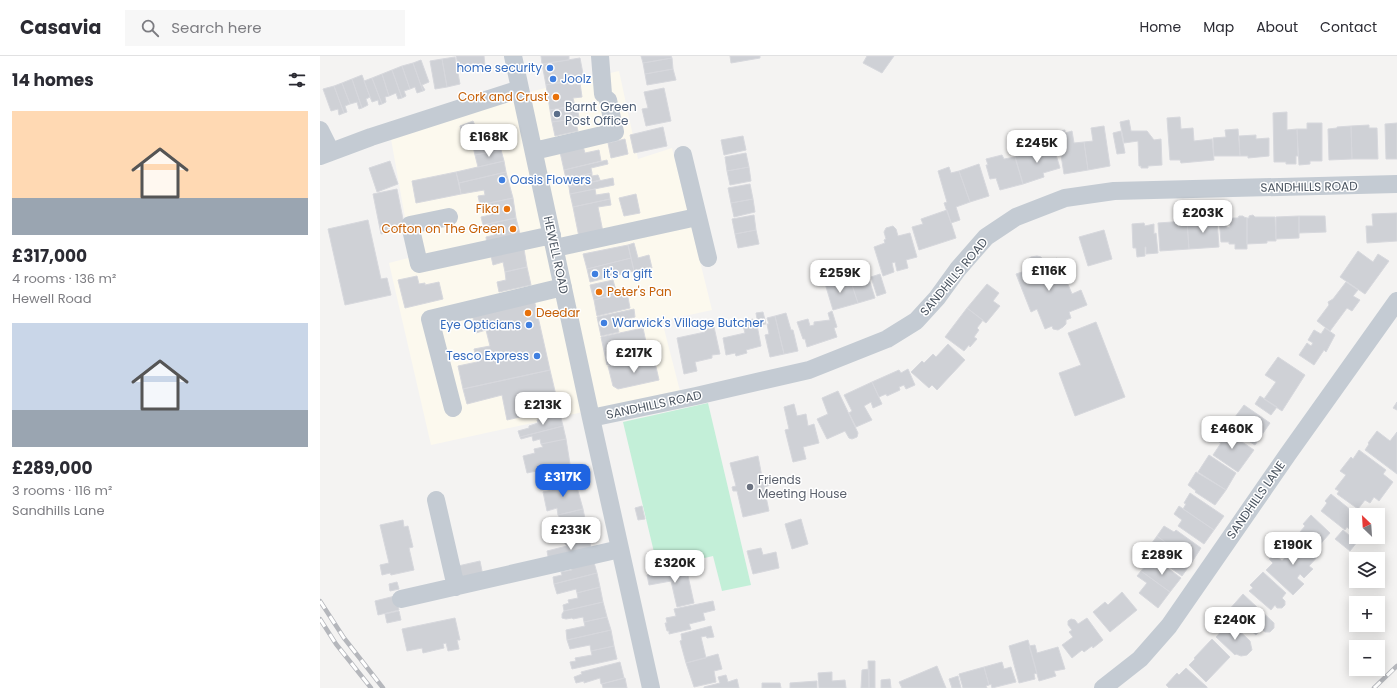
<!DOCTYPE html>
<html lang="en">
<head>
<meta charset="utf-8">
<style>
	:root { --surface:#fff; --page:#f7f7f7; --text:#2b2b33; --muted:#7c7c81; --line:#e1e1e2; --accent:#1f64e1 }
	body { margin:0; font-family:Poppins,sans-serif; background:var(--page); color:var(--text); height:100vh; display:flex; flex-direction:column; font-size:15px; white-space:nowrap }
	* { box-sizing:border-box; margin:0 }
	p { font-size:13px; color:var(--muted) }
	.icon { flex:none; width:22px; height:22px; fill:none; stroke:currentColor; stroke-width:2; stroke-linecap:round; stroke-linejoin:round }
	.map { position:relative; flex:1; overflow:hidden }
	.side { display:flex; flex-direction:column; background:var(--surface); width:320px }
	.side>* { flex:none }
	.needle { width:26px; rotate:335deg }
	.controls { position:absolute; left:1029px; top:452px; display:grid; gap:8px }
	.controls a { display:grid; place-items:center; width:36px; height:36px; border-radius:0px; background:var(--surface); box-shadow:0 2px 10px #0003; font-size:20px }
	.price { position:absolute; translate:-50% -34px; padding:0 9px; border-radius:8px; background:#fff; color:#222; font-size:13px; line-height:26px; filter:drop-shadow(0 1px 2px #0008) }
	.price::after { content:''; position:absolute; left:50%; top:24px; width:12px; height:9px; margin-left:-6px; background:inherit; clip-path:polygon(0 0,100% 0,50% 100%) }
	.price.active { background:var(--accent); color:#fff }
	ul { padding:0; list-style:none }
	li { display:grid; align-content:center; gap:8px; height:212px; padding:0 12px }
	li span { display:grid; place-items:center; height:124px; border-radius:0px; color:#555 }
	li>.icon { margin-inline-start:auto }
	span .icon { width:72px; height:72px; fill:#fffc; stroke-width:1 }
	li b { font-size:17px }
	h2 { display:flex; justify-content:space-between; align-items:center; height:48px; padding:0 12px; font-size:17px }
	header { display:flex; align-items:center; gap:24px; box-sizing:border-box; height:56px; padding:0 20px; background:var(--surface); border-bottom:1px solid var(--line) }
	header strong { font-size:19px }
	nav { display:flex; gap:22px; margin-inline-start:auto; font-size:14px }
	.search { width:280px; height:36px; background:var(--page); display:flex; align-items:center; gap:10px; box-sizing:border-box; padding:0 14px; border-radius:0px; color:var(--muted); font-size:15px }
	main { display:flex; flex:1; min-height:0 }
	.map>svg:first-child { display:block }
	.commercial { fill:#fcf9ee }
	.green { fill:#c3efd8 }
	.building { fill:#cfd1d6; stroke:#d7d8dd }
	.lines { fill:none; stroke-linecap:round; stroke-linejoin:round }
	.minor { stroke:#c4cbd3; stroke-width:18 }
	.rail-casing { stroke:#b5b7bc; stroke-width:4.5 }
	.rail { stroke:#fff; stroke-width:3; stroke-dasharray:9; stroke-linecap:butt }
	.shop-dot { fill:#3f7fe0; stroke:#fff; stroke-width:1.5 }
	.food-dot { fill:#e8710a; stroke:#fff; stroke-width:1.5 }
	.service-dot { fill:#5c6f8a; stroke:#fff; stroke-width:1.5 }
	.worship-dot { fill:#6b7280; stroke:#fff; stroke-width:1.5 }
	.labels { text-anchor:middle; stroke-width:3; stroke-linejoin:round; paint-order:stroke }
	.shop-label { font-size:12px; fill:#366cbe; stroke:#fff; text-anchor:start }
	.food-label { font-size:12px; fill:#c56008; stroke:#fff; text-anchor:end }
	.service-label { font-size:12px; fill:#4e5e75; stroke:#fff; text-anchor:start }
	.street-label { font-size:12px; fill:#4a5460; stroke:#fff }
	.worship-label { font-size:12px; fill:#5b616d; stroke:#fff; text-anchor:start }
</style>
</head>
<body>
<header>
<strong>Casavia</strong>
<div class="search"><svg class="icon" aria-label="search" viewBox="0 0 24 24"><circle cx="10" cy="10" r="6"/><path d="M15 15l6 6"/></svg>Search here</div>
<nav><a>Home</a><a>Map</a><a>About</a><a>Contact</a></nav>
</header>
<main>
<section class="side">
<h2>14 homes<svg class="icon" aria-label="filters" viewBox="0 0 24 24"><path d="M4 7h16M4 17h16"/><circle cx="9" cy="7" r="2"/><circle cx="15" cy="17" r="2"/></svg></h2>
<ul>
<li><span style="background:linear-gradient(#ffd9b3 70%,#9aa5b1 0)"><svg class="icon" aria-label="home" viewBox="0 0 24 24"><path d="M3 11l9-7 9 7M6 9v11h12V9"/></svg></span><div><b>£317,000</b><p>4 rooms · 136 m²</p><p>Hewell Road</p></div></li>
<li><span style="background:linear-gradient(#c9d6e8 70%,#9aa5b1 0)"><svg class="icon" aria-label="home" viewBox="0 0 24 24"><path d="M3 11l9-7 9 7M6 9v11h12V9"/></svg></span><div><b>£289,000</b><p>3 rooms · 116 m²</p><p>Sandhills Lane</p></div></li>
</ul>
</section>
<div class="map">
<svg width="1077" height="632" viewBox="0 0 1077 632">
	<rect width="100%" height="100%" fill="#f4f3f2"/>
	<path class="commercial" d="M299,15L318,103L352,92L392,254L342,265L360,335L111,389L69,207L92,201L71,83L213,35Z"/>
	<path class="green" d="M388,347L431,529L402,535L393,500L338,513L303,366Z"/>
	<path class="building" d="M136,0H164L165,10L139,14Z
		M221,0H249V4L222,8Z
		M321,0H351L352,2L323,7Z
		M410,0H440V2L411,7Z
		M547,0H574L562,17L543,7Z
		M135,1L140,28L127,31L122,3Z
		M260,2L264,23L226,29L222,8Z
		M352,2L353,13L325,18L323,7Z
		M122,3L127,31L115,33L110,5Z
		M101,4L109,26L102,29L105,34L103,35L93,7Z
		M93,7L103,35L97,37L95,31L90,33L82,10Z
		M82,10L90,33L84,35L86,40L82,42L72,14Z
		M353,13L356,24L327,29L325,18Z
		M72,14L82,42L78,43L76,37L69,40L62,18Z
		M62,18L69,40L65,41L66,46L62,48L52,22Z
		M42,19L50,41L46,43L48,49L42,52L32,23Z
		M52,22L62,48L59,49L58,44L52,46L44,25Z
		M32,23L42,52L39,53L37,46L30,48L22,27Z
		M250,25L251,29L260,27L262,41L253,42L255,50L230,54L226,29Z
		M22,27L30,48L25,50L27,56L24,57L14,30Z
		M14,30L24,57L19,59L18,53L11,55L3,33Z
		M344,32L351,65L326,70L322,53L328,52L324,36Z
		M257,49L259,62L232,66L230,54Z
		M967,56V74L977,73L978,100H976V108H966V106H954L953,57Z
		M860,61L861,73L873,72L874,85L892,83L894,104L861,107L860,104H850L847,62Z
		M255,63L258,75L235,80L232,66Z
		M809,64L811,75H827L834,84L841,83L842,109L828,110V112H821V110H819L818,85L804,87L800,66Z
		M153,65L156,72L142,78L140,70Z
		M987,67H1002V105H990V108L979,109L977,73H987Z
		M1077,67V103H1066L1065,68Z
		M1049,69V72H1057L1058,103H1032L1031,70Z
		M784,70L790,110L768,114L764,86L773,85L771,72Z
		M1031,70L1032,103L1009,104L1008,73L1017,72V71Z
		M343,71L347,90L314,97L310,79Z
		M918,73L920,100H894L893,82L906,81L905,74Z
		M745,74V77L752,75L754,87L764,86L768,114L744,118L740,93L734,94L731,77Z
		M801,75L805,97L797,98L793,77Z
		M936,79V83L949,82V100L928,102V100H920L919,80Z
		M178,80L181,94L155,99L152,86Z
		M423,80L426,94L404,99L401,84Z
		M305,83L308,98L291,102L288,87Z
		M733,89L740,112L723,117L724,121L703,128L695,101Z
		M263,90L265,97L279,94L281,105L244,114L240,96Z
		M181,94L184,105L158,111L155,99Z
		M426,97L429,111L407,115L405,101Z
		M682,99L684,103L695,101L703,128L680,134L676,122L670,123L666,109H668L666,103Z
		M287,104L288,108L271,112L272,117L246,123L244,114Z
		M70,105L78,128L57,136L49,112Z
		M184,105L186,116L139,127L136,116Z
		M659,108L669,140L650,146L639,115Z
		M429,111L431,125L410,129L407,115Z
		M629,111L631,117L639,115L650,146L636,151L640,164L631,167L624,147L627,146L618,115Z
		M136,116L141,138L96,147L92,125Z
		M186,116L193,142L160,149L158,140L165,139L164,134L141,138L139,127Z
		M272,117V120L278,119L280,124L249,131L246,123Z
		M293,122L294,129L250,138L249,131Z
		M430,128L433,143L411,147L408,132Z
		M77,133L85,173L61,178L53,138Z
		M275,133L276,139L289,137L290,143L253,151L250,138Z
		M316,138L320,157L304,160L299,142Z
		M193,142L196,162L163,169L161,161L170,159L168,154L161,155L160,149Z
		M290,143L291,149L278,151L283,176L259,181L253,151Z
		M433,143L435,156L414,161L411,147Z
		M627,154L636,182L599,194L592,171L603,168L601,163Z
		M1077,157V185L1047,187L1046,170H1053L1052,158Z
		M434,159L436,174L415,178L412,163Z
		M933,159L935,161H955L956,185H947V187L927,188V162H929V160Z
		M919,160H923L924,161L927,162V193H915V188H909V186H901L899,163L906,162L907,172L910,171V162H918Z
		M979,160V182L956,183V161Z
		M979,160H1005L1006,176L979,177Z
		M196,162L201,182L167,189L166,181L174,179L173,174L164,176L163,169Z
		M897,163L899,191L869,193L867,165Z
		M48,164L61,223L67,222L71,239L25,249L8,173Z
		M867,165L869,193L840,195L838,167Z
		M824,167L825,170L834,168V178L836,177L838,197L826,198V191H825V200L817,201L816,192H813L812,168Z
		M573,170L576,173L578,180L590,177L597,201L586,204L588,212L577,215L575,206L572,207L574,216L563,220L554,191L565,187L564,184L566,183L564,176L566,172Z
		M436,174L439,188L418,192L415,178Z
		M784,174L792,203L768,210L759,181Z
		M314,187L318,202L329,199L332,212L314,215L308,189Z
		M308,189L311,202L267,213L263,198Z
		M204,193L207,211L185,216L183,206L173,209L171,200Z
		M1038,195L1053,206L1058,198L1069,205L1045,238L1020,221Z
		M717,200L721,201L725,207L737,202L752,238L761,234L767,249L749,256L751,262L746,264V268L743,271L738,274L733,273L732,270L725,273L717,253L711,256L696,218L705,215L706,207L708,203L711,201Z
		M311,202L314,215L270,226L267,213Z
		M207,211L211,229L179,236L177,226L186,224L185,216Z
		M560,218L566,237L557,240L551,221Z
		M97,220L99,228L105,227V229L119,226L123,243L85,252L78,224Z
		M548,220L555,242L538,247L531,226Z
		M513,221L516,230L531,226L538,247L513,254L504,224Z
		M293,224L297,238L274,244L270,229Z
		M1026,226L1038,234L1033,240L1040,244L1032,255L1027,252L1010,275L997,265L1009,249L1008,246L1013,243Z
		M667,228L679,237L673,245L680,250L666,267L647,252Z
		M307,236L310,252L277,260L274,244Z
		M214,243L230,314L143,333L138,310L157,306L154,293L170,290L166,274L156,277L152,257Z
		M647,252L663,264L657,272L659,274L654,281L657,283L650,291L649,289L644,295L625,281Z
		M314,253L315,261L304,264V268L297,269L299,276L281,280L277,261Z
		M512,255L517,271L514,272L517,281L487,291L485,283H483L477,266L488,263L490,270L494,269V266L510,264L508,257Z
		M443,256L446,268L438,269L436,257Z
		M466,257L471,274H473L478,295L464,298L455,260Z
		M455,260L464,298L450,301L445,279L449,278L447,268H449L447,262Z
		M433,263L435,270L437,269L441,290L426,294L427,297L416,300L415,297L406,299L403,282L425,277L422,266Z
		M776,266L805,341L755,360L739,317L761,309L748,277Z
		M394,271L400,298L392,299V302L375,306L377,315L364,318L357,282L385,276L384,273Z
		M323,272L326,286L284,295L281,281Z
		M1005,272L1015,279L1006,296L1004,294L994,309L979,299L987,287L991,290L993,287L988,284L994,274L1001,278Z
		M326,286L329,298L307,303L305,295H302L305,305L287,309L284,295Z
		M628,288L645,304L617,334L612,329L609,332L591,316L602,305L604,307L613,298L616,301Z
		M958,301L985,319L962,355L944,343L956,326L945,319Z
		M334,302L339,324L298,333L293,330L288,310L304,307V308Z
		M588,313L595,329L586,333L584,329L579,331L580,334L567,340L566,338L559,341L552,326L579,314L581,317Z
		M230,314L239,352L187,364L182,339L147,348L143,333Z
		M552,326L562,348L553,352L551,346L544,350L552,364L536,371L529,357L532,355L524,339Z
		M518,335L538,377L537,381L532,383L529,382L525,375L507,383L497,363L508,358L502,342Z
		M940,340L957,351L951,359L935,348Z
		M1077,346V354L1073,352Z
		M474,348L477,360L486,358L488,370L494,368L499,387L483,391L486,403L473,406L465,374L469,373L464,351Z
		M924,349L950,367L935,389L911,374L918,363L915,361Z
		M240,358L243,370L200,381L198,375L209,372V370L218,367L217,364Z
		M243,370L246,383L221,388L220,383L213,385L212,380L201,383L200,381Z
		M902,370L911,376L910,378L934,394L918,416L893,399L901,387L894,383Z
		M1057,375L1070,385L1077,376V418L1045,394L1049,388L1048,387Z
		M246,383L250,408L207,417L203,400L215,397L214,393L223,391L221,388Z
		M1039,394L1066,414L1063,418L1073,426L1059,445L1054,441L1050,447L1045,444L1038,453L1017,438L1019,435L1015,433L1026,419L1020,415L1031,401L1033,403Z
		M889,399L916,417L906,434L878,416Z
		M438,400L443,426L450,424L451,429L444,431L449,455L423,461L417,435H413L412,431L416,430L410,407Z
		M252,410L255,424L231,430L230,425L222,427L219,418Z
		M876,416L906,434L895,449L875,436L876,435L868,429Z
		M255,424L263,453L238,459L237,452L227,455L223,436L232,434L231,430Z
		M870,437L904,460L894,474L863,453L866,448L864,447Z
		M1011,438L1037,459L1036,466L1030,474L1027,471L1025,474L1001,455L1007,447L1005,445Z
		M322,450L325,463L318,464L315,452Z
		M859,450L894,474L884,488L858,470L862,464L854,458Z
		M263,453L269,482L245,488L244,481L234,484L229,464L240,462L238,459Z
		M991,459L1010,477L997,492L980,476L985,470L983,468Z
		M481,463L488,488L472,493L465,468Z
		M83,464L84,471L88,470L93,491L89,492L94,514L71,519L70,517L62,519L60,509L69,507L60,469Z
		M844,470L854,476L856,474L881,492L872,506L837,480Z
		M1023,474L1037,486L1030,495L1015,483Z
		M837,480L872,506L862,520L835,501L838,497L829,491Z
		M978,481L999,499L989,510L993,513L984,522L980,518L977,522L984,528L973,539L946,514L953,507L949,503L954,498L962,505L973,493L970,490Z
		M269,482L272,497L229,506L227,495L247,490L245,488Z
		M441,492L443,499L456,496L459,512L433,518L427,495Z
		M273,503L277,517L234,528L233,521L242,519L241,516L252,514L250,508Z
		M160,505L163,520L141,525L138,510Z
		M828,507L836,513L841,507L861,522L850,536L821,515Z
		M364,510L366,521L368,520L374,547L357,551L351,525L329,529L327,519Z
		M821,515L850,536L838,552L819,537L827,527L817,520Z
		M943,516L966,537L962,542L965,545V549L962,552H957L955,549L951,554L929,535L933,532L930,529Z
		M277,517L280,531L257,537L256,533L237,538L234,528Z
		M77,526L79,533L70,535L69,528Z
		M280,531L283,546L244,555L243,549L249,547L248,544L258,542L257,537Z
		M802,536L817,554L790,576L773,556L785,546L788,549Z
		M923,538L954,567V572L950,576H945L941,573L936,579L908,555Z
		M75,540L79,554L58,559L55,545Z
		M393,545L395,554L383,557L385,564L369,568L371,573L349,578V575H347L345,567H347L346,562L356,560L354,553Z
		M283,546L287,561L264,566L263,561L253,563L252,562L246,563L242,562V558L244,555Z
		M79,555L81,564L67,567L65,558Z
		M287,561L291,574L247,584L246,574L265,570L264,566Z
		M135,562L140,584H137L139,593L128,595L126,587L123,588L124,592L103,597L102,592L87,595L82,573Z
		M767,562L783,584L773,592L772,590L764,596L762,594L752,602L742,589L753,581L749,576L752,574L748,569V565L751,563L755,564L758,568Z
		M910,566L930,585L932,594L927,599L921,600L916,598L915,599L896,581Z
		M391,570L394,581L387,582L386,580L381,581L386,602L366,607L360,585L362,584L361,578Z
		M291,574L294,590L271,595L270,589L250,593L247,584Z
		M892,583L910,601L886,626L869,609L875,603L874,602Z
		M708,584L717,617L714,618L715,623L699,627L689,590Z
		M715,589L717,597L738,591L745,613L734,615L736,620L719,625L709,590Z
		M294,590L297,603L252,613L250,606L256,605L255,602L272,599L271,595Z
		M398,598L402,613L394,615L396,626L374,631L366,607Z
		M548,605H555V632H549Z
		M300,606L304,622L281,628L280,622L264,627V625L256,627L254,621L262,618L261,616Z
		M682,606L684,613L691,611L696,626L672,632L671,628L669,629L664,611Z
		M617,610L626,632H582L579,626Z
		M664,611L669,629L666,630L667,632H643L639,618Z
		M866,612L887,631V632H849L846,629L857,617L859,619Z
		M549,613V632H541L542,614Z
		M512,616V625L525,624L526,632H499L498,617Z
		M406,619L408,626L417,623L419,632H384V631L400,627L398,621Z
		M638,620L641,632H632L629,623Z
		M305,622L307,632H283L282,628Z
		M570,623L571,632H561V624Z
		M497,625V632H470V627Z
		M442,627H460L461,632H442Z"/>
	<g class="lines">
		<path class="minor" d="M193,0L271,362L331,632
			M280,0L283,38
			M0,74L11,96
			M214,95L295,76L288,44
			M363,99L388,202
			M0,100L51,81L200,33
			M129,161L90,169L99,208L232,179
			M235,192L377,161
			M133,352L110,263L243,231
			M271,362L376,340L489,314L567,283L596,265L617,242L638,213L666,181L696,161L745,142L794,135L1077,128
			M116,444L136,531
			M81,543L300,493
			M783,632L820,603L849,570L968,398L1077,245"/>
		<defs>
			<path id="rail" d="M0,545L24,582L63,632
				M0,563L16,588L51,632
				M1054,632L1077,610"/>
		</defs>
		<use href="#rail" class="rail-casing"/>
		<use href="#rail" class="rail"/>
	</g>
	<g class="shop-dot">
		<circle cx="230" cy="12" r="4"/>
		<circle cx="233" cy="23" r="4"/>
		<circle cx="182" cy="124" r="4"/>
		<circle cx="275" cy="218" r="4"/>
		<circle cx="284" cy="267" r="4"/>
		<circle cx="209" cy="269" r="4"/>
		<circle cx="217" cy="300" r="4"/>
	</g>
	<g class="food-dot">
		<circle cx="236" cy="41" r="4"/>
		<circle cx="187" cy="153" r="4"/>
		<circle cx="193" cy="173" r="4"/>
		<circle cx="279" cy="236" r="4"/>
		<circle cx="208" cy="257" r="4"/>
	</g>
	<circle class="service-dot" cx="237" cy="58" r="4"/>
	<circle class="worship-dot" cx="430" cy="431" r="4"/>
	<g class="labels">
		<g class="shop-label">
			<text x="222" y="16" text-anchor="end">home security</text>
			<text x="241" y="27">Joolz</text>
			<text x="190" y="128">Oasis Flowers</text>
			<text x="283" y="222">it's a gift</text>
			<text x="292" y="271">Warwick's Village Butcher</text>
			<text x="201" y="273" text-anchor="end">Eye Opticians</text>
			<text x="209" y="304" text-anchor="end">Tesco Express</text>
		</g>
		<g class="food-label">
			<text x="228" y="45">Cork and Crust</text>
			<text x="179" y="157">Fika</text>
			<text x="185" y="177">Cofton on The Green</text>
			<text x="287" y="240" text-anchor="start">Peter's Pan</text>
			<text x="216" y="261" text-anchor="start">Deedar</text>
		</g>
		<g class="service-label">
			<text x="245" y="55">Barnt Green<tspan x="245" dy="14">Post Office</tspan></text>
		</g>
		<g class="street-label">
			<text transform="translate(989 131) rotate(-1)" y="4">SANDHILLS ROAD</text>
			<text transform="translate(236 199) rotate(78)" y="4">HEWELL ROAD</text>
			<text transform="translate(634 221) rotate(-50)" y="4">SANDHILLS ROAD</text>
			<text transform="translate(334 349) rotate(-12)" y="4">SANDHILLS ROAD</text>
			<text transform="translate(936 444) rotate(-55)" y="4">SANDHILLS LANE</text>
		</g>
		<g class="worship-label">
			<text x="438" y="428">Friends<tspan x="438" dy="14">Meeting House</tspan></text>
		</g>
	</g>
</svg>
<div class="controls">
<a><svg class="needle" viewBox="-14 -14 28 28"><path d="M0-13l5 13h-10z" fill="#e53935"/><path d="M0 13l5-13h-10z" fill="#7c7c81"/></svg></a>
<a><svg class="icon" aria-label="layers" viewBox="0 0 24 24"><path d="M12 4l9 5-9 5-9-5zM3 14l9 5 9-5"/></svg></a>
<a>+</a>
<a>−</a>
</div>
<b class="price" style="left:169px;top:102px">£168K</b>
<b class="price" style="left:717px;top:108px">£245K</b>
<b class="price" style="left:883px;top:178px">£203K</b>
<b class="price" style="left:729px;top:236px">£116K</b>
<b class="price" style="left:520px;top:238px">£259K</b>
<b class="price" style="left:314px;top:318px">£217K</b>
<b class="price" style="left:223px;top:370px">£213K</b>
<b class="price" style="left:912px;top:394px">£460K</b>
<b class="price active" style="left:243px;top:442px">£317K</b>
<b class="price" style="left:251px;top:495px">£233K</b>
<b class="price" style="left:973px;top:510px">£190K</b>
<b class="price" style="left:842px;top:520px">£289K</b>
<b class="price" style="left:355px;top:528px">£320K</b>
<b class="price" style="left:915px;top:585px">£240K</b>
</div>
</main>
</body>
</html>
